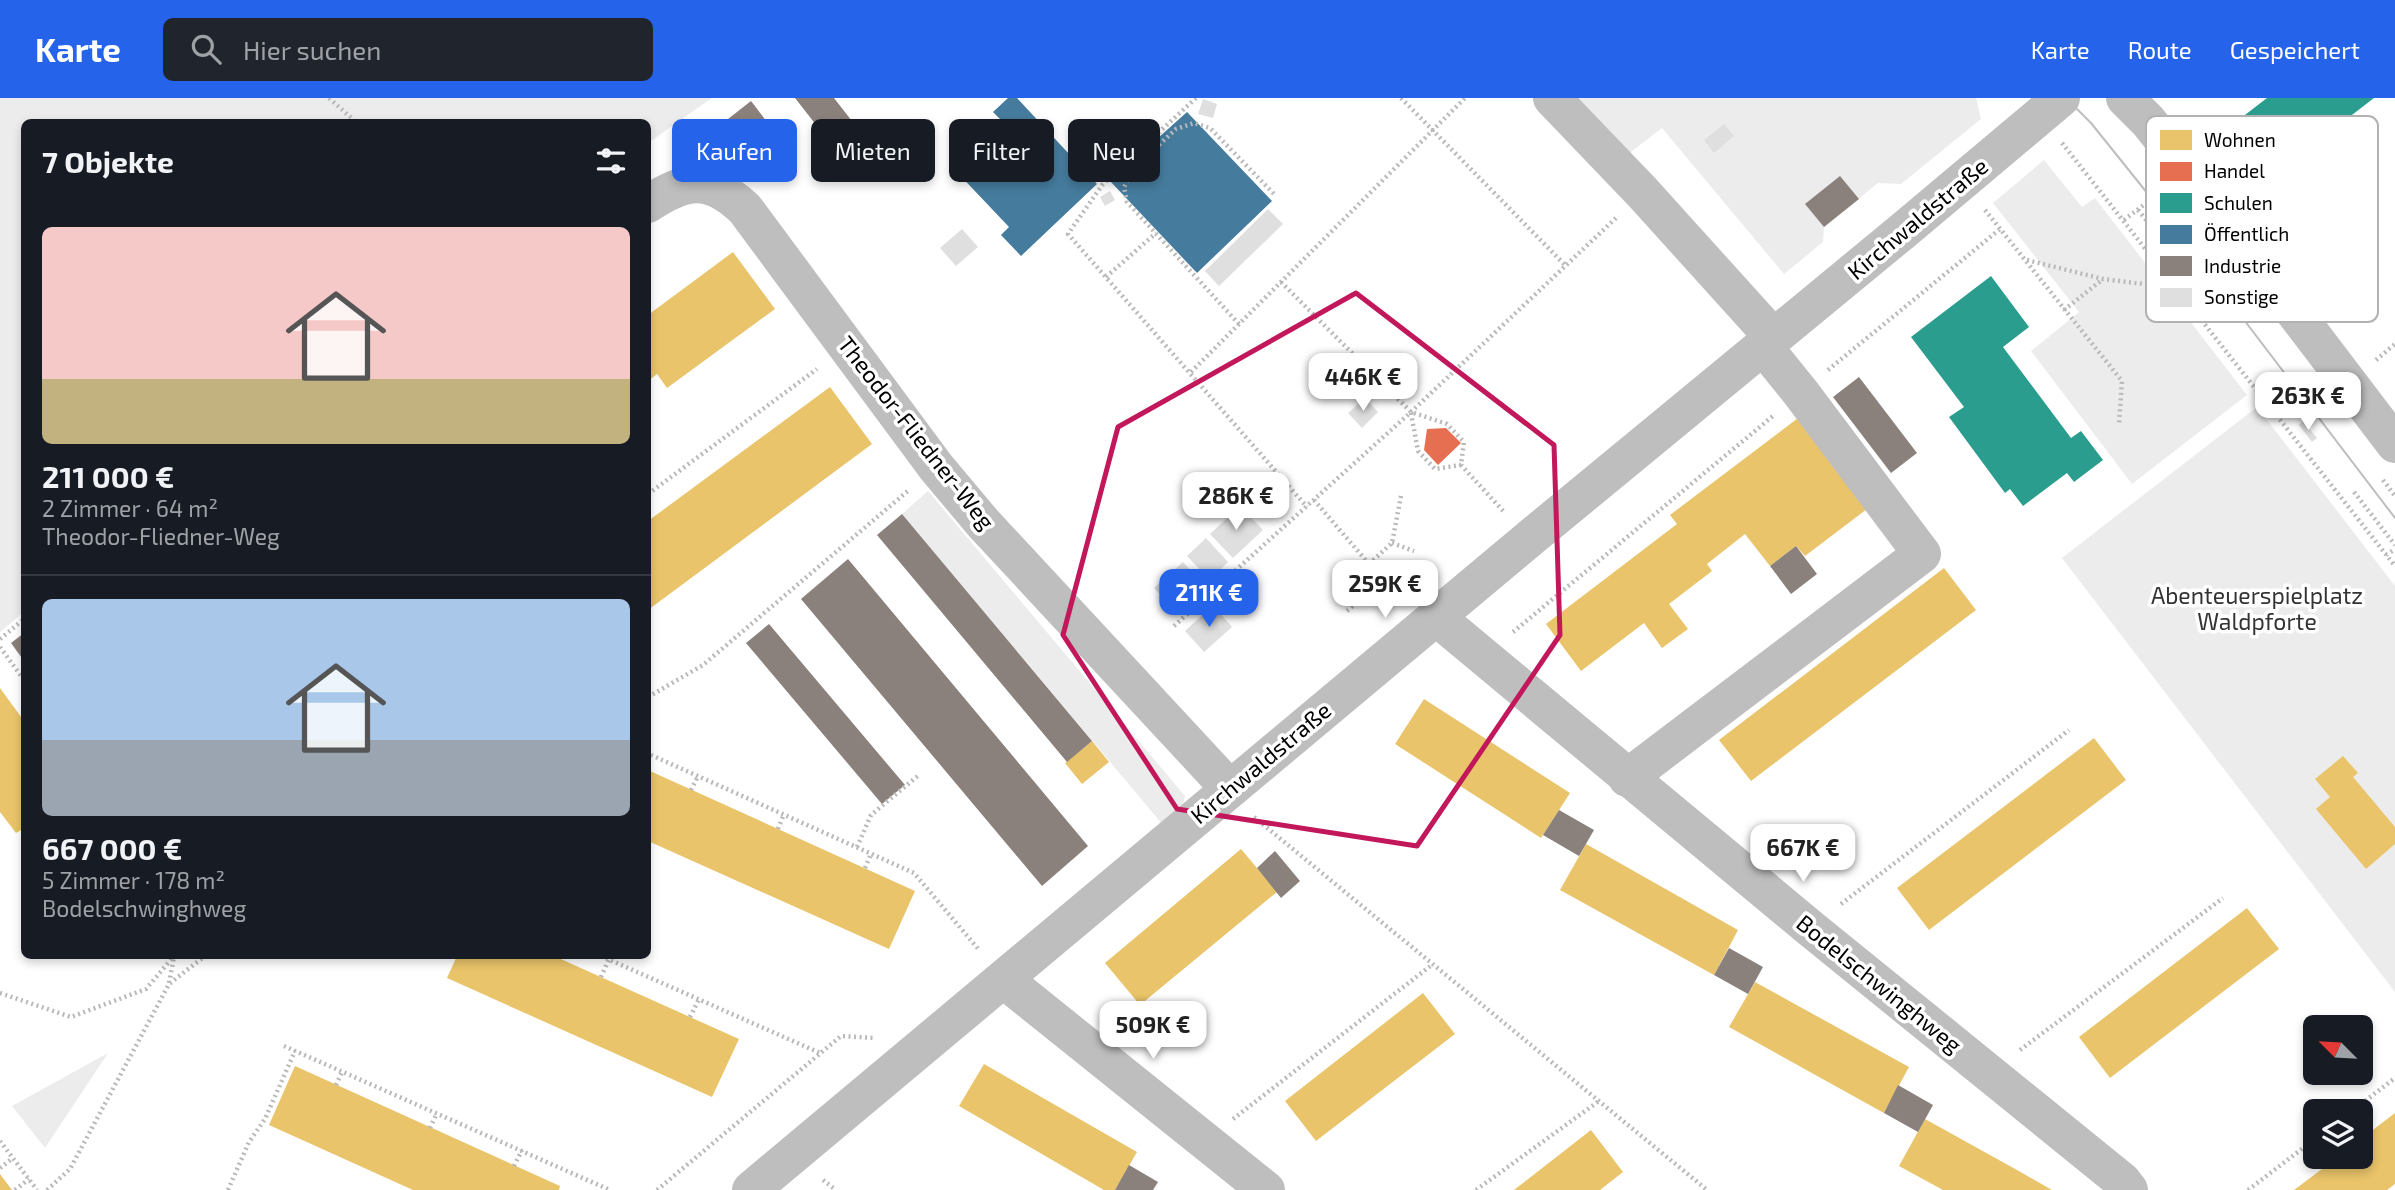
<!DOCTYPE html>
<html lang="de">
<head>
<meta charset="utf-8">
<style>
	:root { --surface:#171b24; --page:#20242c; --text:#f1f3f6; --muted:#9ea1a6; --line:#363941; --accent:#2563eb }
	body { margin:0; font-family:"Exo 2",sans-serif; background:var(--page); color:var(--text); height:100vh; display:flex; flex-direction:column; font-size:26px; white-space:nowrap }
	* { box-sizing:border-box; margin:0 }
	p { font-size:23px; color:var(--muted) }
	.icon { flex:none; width:38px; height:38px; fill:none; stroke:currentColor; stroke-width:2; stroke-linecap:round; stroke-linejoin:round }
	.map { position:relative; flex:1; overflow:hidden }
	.sheet { position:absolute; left:21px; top:21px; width:630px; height:840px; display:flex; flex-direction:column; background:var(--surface); border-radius:10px; box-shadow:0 4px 10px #0003 }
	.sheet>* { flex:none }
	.guide { position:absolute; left:672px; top:21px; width:665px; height:63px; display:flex; gap:14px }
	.needle { width:46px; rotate:294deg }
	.fabs { position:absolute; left:2303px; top:917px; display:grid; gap:14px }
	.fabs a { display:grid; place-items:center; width:70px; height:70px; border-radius:10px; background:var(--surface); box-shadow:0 4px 10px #0003; font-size:35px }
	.price { position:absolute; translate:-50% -60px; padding:0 16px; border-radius:14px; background:#fff; color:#222; font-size:23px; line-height:46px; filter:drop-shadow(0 2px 4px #0008) }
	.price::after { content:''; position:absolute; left:50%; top:42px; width:21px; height:16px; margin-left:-10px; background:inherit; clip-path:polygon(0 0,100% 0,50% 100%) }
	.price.current { background:var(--accent); color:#fff }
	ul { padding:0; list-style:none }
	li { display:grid; align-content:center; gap:14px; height:371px; padding:0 21px }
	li+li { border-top:2px solid var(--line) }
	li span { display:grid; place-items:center; height:217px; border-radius:10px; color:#555 }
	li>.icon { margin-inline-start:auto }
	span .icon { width:126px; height:126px; fill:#fffc; stroke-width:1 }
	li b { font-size:30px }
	h2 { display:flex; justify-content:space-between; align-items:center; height:84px; padding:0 21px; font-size:30px }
	.pill { padding:0 24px; border-radius:10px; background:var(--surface); box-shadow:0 4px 10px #0003; font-size:24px; line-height:63px }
	.pill.current { background:var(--accent); color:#fff }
	header { display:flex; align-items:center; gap:42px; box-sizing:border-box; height:98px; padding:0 35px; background:var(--accent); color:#fff }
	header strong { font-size:33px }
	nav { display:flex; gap:38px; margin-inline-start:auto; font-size:24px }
	.search { width:490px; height:63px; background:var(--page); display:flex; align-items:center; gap:18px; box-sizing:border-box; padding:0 24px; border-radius:10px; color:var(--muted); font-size:26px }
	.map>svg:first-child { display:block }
	.green { fill:#ececec }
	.homes { fill:#e9c46a }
	.shops { fill:#e76f51 }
	.schools { fill:#2a9d8f }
	.public { fill:#457b9d }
	.industry { fill:#8a817c }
	.building { fill:#dfdfdf }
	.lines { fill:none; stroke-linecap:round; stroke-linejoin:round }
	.path { stroke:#b9b9b9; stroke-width:4.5; stroke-dasharray:2 3.5; stroke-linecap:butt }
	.minor { stroke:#bebebe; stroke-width:38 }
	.tram { stroke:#bebebe; stroke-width:2 }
	.marked { fill:none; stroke:#c2185b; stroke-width:5; stroke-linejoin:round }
	.labels { text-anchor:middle; stroke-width:7; stroke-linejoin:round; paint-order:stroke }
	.street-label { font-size:23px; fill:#000; stroke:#fff }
	.park-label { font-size:23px; fill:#333; stroke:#fff }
	.key { fill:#fff; stroke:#b2b2b2; stroke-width:2 }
	.key-label { font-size:19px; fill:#000 }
</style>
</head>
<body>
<header>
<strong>Karte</strong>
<div class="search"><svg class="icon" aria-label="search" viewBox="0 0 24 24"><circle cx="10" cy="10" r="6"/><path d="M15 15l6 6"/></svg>Hier suchen</div>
<nav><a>Karte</a><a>Route</a><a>Gespeichert</a></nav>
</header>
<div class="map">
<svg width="2395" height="1092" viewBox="0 0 2395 1092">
	<rect width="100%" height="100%" fill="#fff"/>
	<path class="green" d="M0,0H712L648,45V24H24V514L0,534Z
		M1572,0H1976L1981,21L1901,86L1878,85L1824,129L1823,144L1784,176L1662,30L1627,57Z
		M2044,62L2082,109L2095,100L2247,297L2132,386L2031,253L2079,214L1993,105Z
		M2257,309L2395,488V894L2062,460Z
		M928,393L1185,698L1181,712L1163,727L902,416Z
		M108,955L45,1050L12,1008Z"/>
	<path class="homes" d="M733,154L775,211L667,290L657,276L648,283V217Z
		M830,289L872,346L648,512V423Z
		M1798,320L1867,411L1805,458L1796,448L1770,468L1745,436L1707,466L1712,473L1669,506L1688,531L1662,550L1644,525L1581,573L1546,526L1677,426L1670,417Z
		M1944,470L1976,512L1751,683L1719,642Z
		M0,590L24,623V737L21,732L16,735L0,714Z
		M1424,601L1570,695L1541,740L1395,646Z
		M2094,640L2126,682L1929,832L1897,790Z
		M1092,643L1109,664L1082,686L1065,665Z
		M2343,658L2358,675L2353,679L2395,729V746L2366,771L2316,711L2330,699L2315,681Z
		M650,673L915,793L889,851L648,743V678Z
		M1586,746L1738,832L1714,877L1560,792Z
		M1241,751L1277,794L1140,907L1105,865Z
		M2247,810L2279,851L2110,980L2079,939Z
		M457,858H554L739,941L712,999L447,880Z
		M1755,884L1909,969L1884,1015L1729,929Z
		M1423,895L1455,936L1316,1043L1285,1003Z
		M984,966L1137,1054L1115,1092H1104L959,1008Z
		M295,968L560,1088L559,1092H413L269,1027Z
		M2395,1015V1086L2387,1092H2294L2338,1059H2361V1041Z
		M1925,1021L2017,1072L2052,1092H1943L1899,1068Z
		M1591,1032L1623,1074L1600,1092H1514Z
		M0,1076L12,1092H0Z"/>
	<path class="shops" d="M1446,330L1461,345L1438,367L1424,352L1427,331Z"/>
	<path class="schools" d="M2267,0H2374L2266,83L2228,30Z
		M1991,178L2029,229L2003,249L2071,340L2081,333L2103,362L2074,384L2067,375L2023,408L2010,391L2005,395L1949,319L1964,309L1911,239Z"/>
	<path class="public" d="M1008,0H1017L1097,86L1021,158L1001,137L1009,129L954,71L1003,24L993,14Z
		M1187,14L1272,103L1197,175L1110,83Z"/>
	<path class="industry" d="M795,0H834L862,36L838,55Z
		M751,3L770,28L746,46L728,21Z
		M1840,78L1859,101L1824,129L1805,106Z
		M1859,279L1917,355L1891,375L1833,299Z
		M902,416L1092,643L1067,664L877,437Z
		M1796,448L1817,476L1791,496L1770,468Z
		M848,461L1088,748L1042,788L801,501Z
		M769,526L905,687L882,706L746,545Z
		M24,535V563L11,545Z
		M1559,712L1594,732L1579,758L1543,737Z
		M1275,753L1300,783L1281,800L1257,770Z
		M1729,850L1763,869L1748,896L1714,877Z
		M1898,987L1933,1007L1918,1034L1884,1015Z
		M1129,1067L1158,1084L1153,1092H1115Z"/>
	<path class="building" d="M1203,1L1217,6L1213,20L1198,16Z
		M1724,26L1734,38L1714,55L1704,42Z
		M1110,93L1115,102L1105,108L1100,99Z
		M1268,111L1283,126L1219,188L1205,173Z
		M962,131L978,149L956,168L940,150Z
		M1365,300L1378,314L1362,330L1348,315Z
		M2303,323L2317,340L2312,344L2299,327Z
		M1240,408L1263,432L1233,460L1210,436Z
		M1206,440L1228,464L1210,482L1187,458Z
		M1183,464L1204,487L1176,514L1154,490Z
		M1213,507L1232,529L1204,554L1185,533Z"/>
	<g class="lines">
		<path class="path" d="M329,0L356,24
			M1196,0L1103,86L1068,136L1307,409
			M1401,0L1566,168
			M2062,45L2395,468
			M1985,112L2122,283L2119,326
			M2138,112L2165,145
			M2124,122L2158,96
			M2027,162L2103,181L2176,190
			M1106,179L1156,135
			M1281,184L1411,314L1447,326L1464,344L1461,367L1505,415
			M2064,212L2103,181
			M1239,226L1127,104L1124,89L1134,70L1176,31L1194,25L1210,30L1275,97
			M2376,262L2395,246
			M1828,272L2000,131
			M1191,274L1465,0
			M1411,315L1418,353L1435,371L1461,367
			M2383,382L2395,398
			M2354,394L2395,447
			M648,396L817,271
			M1314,402L1400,502
			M1392,445L1414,453
			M2386,457L2395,451
			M1369,466L1392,445L1401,398
			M1347,513L1383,482
			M1174,528L1411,314L1616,120
			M1513,534L1773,318
			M0,541L24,521
			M0,549L24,582
			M648,599L703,567L909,392
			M651,657L914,775L980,853
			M691,692L698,678
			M1254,719L1707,1092
			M778,731L784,716
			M857,749L871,717L920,676
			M865,770L871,756
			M1841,806L2069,632
			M601,858L820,955
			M601,879L609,861
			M169,885L174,859
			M0,895L71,919L146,891L174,858
			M690,919L699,901
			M284,948L610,1092
			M2020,952L2223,800
			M336,987L342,974
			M2352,1013L2395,980
			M1233,1021L1433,866
			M430,1030L437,1015
			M0,1043L37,1092
			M514,1068L522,1052
			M0,1070L13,1060
			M823,1082L836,1092
			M15,1092L29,1081
			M47,1092L70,1071L169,886L205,858
			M228,1092L249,1044L265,1021L295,953
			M657,1092L841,938L874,940
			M1476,1092L1599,1003
			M2248,1092L2315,1041"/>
		<path class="minor" d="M1552,0L1643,95L1774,240
			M2125,0L2148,23L2171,52L2395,346
			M648,106C686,81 709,77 745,111L936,369L983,425L1230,691
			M1436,519L1810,830L2122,1083L2129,1092
			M1627,680L1922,456L1801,295L1763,248
			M1003,881L1266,1092
			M751,1092L1529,441L1904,132L2061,0"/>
		<path class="tram" d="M2066,0L2091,25L2152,101L2395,420"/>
	</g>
	<path class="marked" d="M1356,195L1554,347L1560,537L1417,748L1177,711L1063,537L1118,329Z"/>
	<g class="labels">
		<g class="street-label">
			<text transform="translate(1918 121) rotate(-40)" y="8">Kirchwaldstraße</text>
			<text transform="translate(916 335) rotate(52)" y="8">Theodor-Fliedner-Weg</text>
			<text transform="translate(1261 665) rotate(-40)" y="8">Kirchwaldstraße</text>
			<text transform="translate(1879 886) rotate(39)" y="8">Bodelschwinghweg</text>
		</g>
		<g class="park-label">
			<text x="2257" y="506">Abenteuerspielplatz<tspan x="2257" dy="26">Waldpforte</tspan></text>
		</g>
	</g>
	<rect x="2146" y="18" width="232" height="206" rx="10" class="key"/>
	<rect x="2160" y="32" width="32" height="20" fill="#e9c46a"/>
	<rect x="2160" y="64" width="32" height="19" fill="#e76f51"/>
	<rect x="2160" y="95" width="32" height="20" fill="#2a9d8f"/>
	<rect x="2160" y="127" width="32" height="19" fill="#457b9d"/>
	<rect x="2160" y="158" width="32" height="20" fill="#8a817c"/>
	<rect x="2160" y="190" width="32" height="19" fill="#dfdfdf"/>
	<g class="key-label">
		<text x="2204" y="49">Wohnen</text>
		<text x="2204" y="80">Handel</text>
		<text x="2204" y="112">Schulen</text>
		<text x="2204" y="143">Öffentlich</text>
		<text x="2204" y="175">Industrie</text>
		<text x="2204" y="206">Sonstige</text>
	</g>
</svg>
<div class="fabs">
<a><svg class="needle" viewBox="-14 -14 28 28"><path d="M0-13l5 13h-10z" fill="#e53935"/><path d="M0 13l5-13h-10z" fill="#9ea1a6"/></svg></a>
<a><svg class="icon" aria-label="layers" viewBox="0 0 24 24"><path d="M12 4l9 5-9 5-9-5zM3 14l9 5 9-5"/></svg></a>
</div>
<b class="price" style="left:1363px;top:315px">446K €</b>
<b class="price" style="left:2308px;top:334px">263K €</b>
<b class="price" style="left:1236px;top:434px">286K €</b>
<b class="price" style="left:1385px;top:522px">259K €</b>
<b class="price current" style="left:1209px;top:531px">211K €</b>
<b class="price" style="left:1803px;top:786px">667K €</b>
<b class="price" style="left:1153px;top:963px">509K €</b>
<div class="guide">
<a class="pill current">Kaufen</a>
<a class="pill">Mieten</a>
<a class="pill">Filter</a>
<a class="pill">Neu</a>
</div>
<section class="sheet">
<h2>7 Objekte<svg class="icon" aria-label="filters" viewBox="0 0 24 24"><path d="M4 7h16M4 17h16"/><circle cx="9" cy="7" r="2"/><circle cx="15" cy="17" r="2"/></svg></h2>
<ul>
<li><span style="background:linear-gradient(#f6c9c9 70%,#c2b280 0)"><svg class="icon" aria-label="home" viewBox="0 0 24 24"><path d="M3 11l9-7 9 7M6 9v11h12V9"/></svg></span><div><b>211 000 €</b><p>2 Zimmer · 64 m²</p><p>Theodor-Fliedner-Weg</p></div></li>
<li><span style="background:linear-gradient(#a9c7e8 65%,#9aa5b1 0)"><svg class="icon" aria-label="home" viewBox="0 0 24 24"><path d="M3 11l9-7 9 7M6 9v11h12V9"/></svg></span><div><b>667 000 €</b><p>5 Zimmer · 178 m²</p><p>Bodelschwinghweg</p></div></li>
</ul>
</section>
</div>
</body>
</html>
